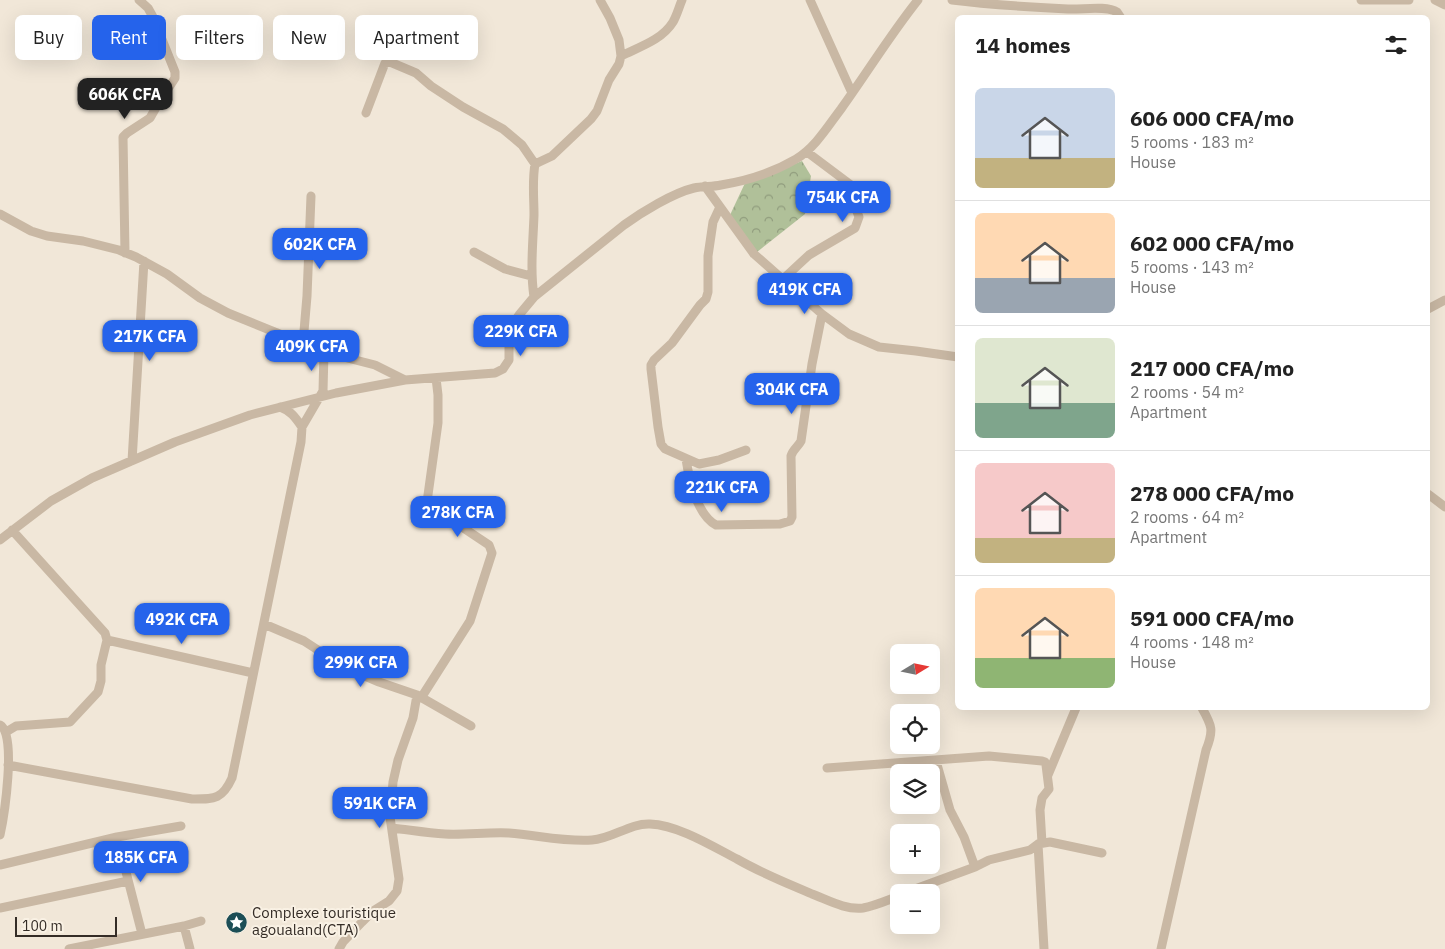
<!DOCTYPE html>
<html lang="en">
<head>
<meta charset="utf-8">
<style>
	:root { --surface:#fff; --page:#f6f6f6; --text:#222; --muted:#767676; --line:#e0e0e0; --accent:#2563eb }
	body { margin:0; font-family:"IBM Plex Sans",sans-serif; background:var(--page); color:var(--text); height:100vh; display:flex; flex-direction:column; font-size:19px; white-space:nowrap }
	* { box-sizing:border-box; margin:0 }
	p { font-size:16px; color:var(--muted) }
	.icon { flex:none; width:28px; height:28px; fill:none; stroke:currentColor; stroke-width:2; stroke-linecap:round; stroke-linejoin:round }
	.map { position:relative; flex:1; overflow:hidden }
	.side { position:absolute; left:955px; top:15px; width:475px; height:695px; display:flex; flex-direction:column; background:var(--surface); border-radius:8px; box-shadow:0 5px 20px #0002 }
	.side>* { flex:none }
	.top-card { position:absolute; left:15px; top:15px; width:475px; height:45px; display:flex; gap:10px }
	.needle { width:32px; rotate:80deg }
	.fabs { position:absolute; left:890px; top:644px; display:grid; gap:10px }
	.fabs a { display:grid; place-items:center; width:50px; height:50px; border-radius:8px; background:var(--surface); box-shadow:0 5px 20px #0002; font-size:25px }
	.scale { position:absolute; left:15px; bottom:12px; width:102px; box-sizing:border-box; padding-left:5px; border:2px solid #342c26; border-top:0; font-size:14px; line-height:18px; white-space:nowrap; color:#342c26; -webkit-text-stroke:4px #f9f1e4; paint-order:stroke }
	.price { position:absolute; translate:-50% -42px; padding:0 11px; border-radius:10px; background:var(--accent); color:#fff; font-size:16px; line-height:32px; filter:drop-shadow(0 1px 2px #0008) }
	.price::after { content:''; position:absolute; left:50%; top:30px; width:15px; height:11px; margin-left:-8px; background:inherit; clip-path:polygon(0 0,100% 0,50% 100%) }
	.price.active { background:#222; color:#fff }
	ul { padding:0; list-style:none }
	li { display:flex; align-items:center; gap:15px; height:125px; padding:0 20px }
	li+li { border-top:1px solid var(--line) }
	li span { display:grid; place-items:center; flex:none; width:140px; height:100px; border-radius:8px; color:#555 }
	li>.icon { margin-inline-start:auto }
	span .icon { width:60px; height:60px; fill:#fffc; stroke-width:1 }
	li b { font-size:21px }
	h2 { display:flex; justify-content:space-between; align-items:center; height:60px; padding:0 20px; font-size:21px }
	.chip { padding:0 18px; border-radius:8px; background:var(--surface); box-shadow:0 5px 20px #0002; font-size:18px; line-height:45px }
	.chip.active { background:var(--accent); color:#fff }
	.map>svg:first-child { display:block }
	.forest { fill:url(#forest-crowns) }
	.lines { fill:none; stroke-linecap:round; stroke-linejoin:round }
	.minor { stroke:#c9b8a4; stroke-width:9 }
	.labels { text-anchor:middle; stroke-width:4; stroke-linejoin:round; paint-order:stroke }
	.poi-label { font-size:15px; fill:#342c26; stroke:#f9f1e4; text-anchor:start }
</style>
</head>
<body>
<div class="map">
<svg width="1445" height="949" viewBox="0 0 1445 949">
	<defs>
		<pattern id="forest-crowns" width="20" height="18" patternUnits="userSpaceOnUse" patternTransform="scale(1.25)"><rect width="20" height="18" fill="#b0c099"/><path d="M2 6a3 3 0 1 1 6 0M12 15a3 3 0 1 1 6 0" fill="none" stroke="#909c7d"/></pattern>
	</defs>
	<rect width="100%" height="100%" fill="#f1e7d8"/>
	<path class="forest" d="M802,161L811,176L805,214L757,252L730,215L745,183Z"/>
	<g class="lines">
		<path class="minor" d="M810,0L852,93
			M952,0C991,5 1029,7 1068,9C1081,10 1106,5 1117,12L1121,18
			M1361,0H1409
			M1435,0L1445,5
			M621,56C639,47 662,40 673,22C677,15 679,7 682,0
			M366,113L385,63L390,62L416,73L431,86L463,107L503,129L522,145L535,164
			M705,186L754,254L822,314L849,334L879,347L916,351L958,357
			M720,207L713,222L708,256V292L706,299L700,305L672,343L654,360L651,365V369L658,427L661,444L665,449L699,464L719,460L746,450
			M0,214L31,231L47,236L83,241L119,250L136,257L167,274L200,298L228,313L324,352L375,365L405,380
			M474,252L505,269L531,276
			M125,253L123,137L127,133L150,118L158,104L175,78V72L153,17L148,8L139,0
			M782,280L809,255L855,228L859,217L851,196V185L807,152
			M534,297C530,269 533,243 534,215C534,198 532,181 535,164L552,156L591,119L597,111L609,80L619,64L621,56L619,40L610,18L600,0
			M1428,309L1445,300
			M303,343L307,296L311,196
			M280,407C291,411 295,417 302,427
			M686,459C689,479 697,515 716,525L780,524L790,521L792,517L791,456C793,449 798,447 801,441L812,364L822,314
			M132,461L144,261
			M1428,494L1445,507
			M0,540L51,501L92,478L175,442L250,415L336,393L405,380L495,373L503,369L509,360V329L519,315L534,297L624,225C642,212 673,193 694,188C703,186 712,187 721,185C746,181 774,172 796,159C815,148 828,126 841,109C867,73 890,35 918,0
			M264,624L304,641L344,667L379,682L417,695L471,726
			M107,640L253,673
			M421,698L470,621L492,553L489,545L429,505L427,502L438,423V395L436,378
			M0,725C17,734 4,817 0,835
			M6,732L16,726L70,722L98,692L101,681V665L107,640L105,633L12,530
			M936,761L950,810L964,837L975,867
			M8,765L192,799C214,799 222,800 232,778L301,442L302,427L323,391L324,352
			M827,768L989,756L1042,761L1045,762L1046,765L1049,789L1042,798L1040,810L1042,843
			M1048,775L1076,708
			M392,828C410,830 427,833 445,834C466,835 488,832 509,833C537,835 564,842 592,840C612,839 630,823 650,824C678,825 712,846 737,859C761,873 787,883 812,894C828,900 845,910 863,908C875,906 888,900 899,896
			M117,837L142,934
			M1038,844L1044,949
			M0,865L117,837L181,826
			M907,892L975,867L989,860L1030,850L1038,844L1050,842L1102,853
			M0,908L128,881
			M184,926L190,949
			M69,949L184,926L201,921
			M339,949L343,942L362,922L373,911L389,901L397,891L399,879L390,817L393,782L398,760L413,718L417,695
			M1161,949L1206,750C1214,730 1212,726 1202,708"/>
	</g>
	<defs>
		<symbol id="sight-disc" viewBox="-11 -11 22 22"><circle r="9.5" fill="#1c4e56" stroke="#f9f1e4"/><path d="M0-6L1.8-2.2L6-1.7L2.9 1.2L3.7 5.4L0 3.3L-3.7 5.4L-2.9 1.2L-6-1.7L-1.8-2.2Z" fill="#fff"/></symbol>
	</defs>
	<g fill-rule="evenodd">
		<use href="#sight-disc" x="224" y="910" width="25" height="25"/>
	</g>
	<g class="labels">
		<g class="poi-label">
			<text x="252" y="918">Complexe touristique<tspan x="252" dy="17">agoualand(CTA)</tspan></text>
		</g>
	</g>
</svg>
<div class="fabs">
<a><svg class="needle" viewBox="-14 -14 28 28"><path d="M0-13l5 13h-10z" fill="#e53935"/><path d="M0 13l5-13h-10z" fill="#767676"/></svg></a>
<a><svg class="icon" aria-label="locate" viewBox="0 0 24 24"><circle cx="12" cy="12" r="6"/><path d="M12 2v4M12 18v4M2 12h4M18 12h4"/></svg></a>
<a><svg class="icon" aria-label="layers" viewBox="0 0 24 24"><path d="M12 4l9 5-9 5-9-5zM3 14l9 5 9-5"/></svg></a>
<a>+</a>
<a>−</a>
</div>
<div class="scale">100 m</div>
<b class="price active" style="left:125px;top:120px">606K CFA</b>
<b class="price" style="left:843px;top:223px">754K CFA</b>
<b class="price" style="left:320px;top:270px">602K CFA</b>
<b class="price" style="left:805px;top:315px">419K CFA</b>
<b class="price" style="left:521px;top:357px">229K CFA</b>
<b class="price" style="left:150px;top:362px">217K CFA</b>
<b class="price" style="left:312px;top:372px">409K CFA</b>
<b class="price" style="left:792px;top:415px">304K CFA</b>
<b class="price" style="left:722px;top:513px">221K CFA</b>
<b class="price" style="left:458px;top:538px">278K CFA</b>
<b class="price" style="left:182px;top:645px">492K CFA</b>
<b class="price" style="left:361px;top:688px">299K CFA</b>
<b class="price" style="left:380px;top:829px">591K CFA</b>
<b class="price" style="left:141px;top:883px">185K CFA</b>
<div class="top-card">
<a class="chip">Buy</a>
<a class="chip active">Rent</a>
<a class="chip">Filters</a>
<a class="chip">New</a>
<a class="chip">Apartment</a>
</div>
<section class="side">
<h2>14 homes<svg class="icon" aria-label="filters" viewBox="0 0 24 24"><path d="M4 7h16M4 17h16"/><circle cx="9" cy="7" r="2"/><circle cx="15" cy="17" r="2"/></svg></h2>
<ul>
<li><span style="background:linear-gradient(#c9d6e8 70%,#c2b280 0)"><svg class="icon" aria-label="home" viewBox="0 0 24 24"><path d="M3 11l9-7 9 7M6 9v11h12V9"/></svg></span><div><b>606 000 CFA/mo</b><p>5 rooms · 183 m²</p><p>House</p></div></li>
<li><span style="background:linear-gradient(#ffd9b3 65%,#9aa5b1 0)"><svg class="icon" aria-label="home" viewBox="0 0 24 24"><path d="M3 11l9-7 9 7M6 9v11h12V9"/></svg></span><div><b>602 000 CFA/mo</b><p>5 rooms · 143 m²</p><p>House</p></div></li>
<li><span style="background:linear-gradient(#dfe7d0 65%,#7fa58c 0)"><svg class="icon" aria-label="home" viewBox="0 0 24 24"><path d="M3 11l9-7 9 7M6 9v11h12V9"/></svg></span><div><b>217 000 CFA/mo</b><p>2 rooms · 54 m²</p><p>Apartment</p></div></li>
<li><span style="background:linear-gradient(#f6c9c9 75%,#c2b280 0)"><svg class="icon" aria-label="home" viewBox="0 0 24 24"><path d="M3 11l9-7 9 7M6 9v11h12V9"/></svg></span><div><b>278 000 CFA/mo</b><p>2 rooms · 64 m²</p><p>Apartment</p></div></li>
<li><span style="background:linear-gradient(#ffd9b3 70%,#8fb573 0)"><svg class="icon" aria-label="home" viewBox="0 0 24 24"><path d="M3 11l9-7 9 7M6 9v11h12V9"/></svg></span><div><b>591 000 CFA/mo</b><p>4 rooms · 148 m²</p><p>House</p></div></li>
</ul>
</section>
</div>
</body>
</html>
